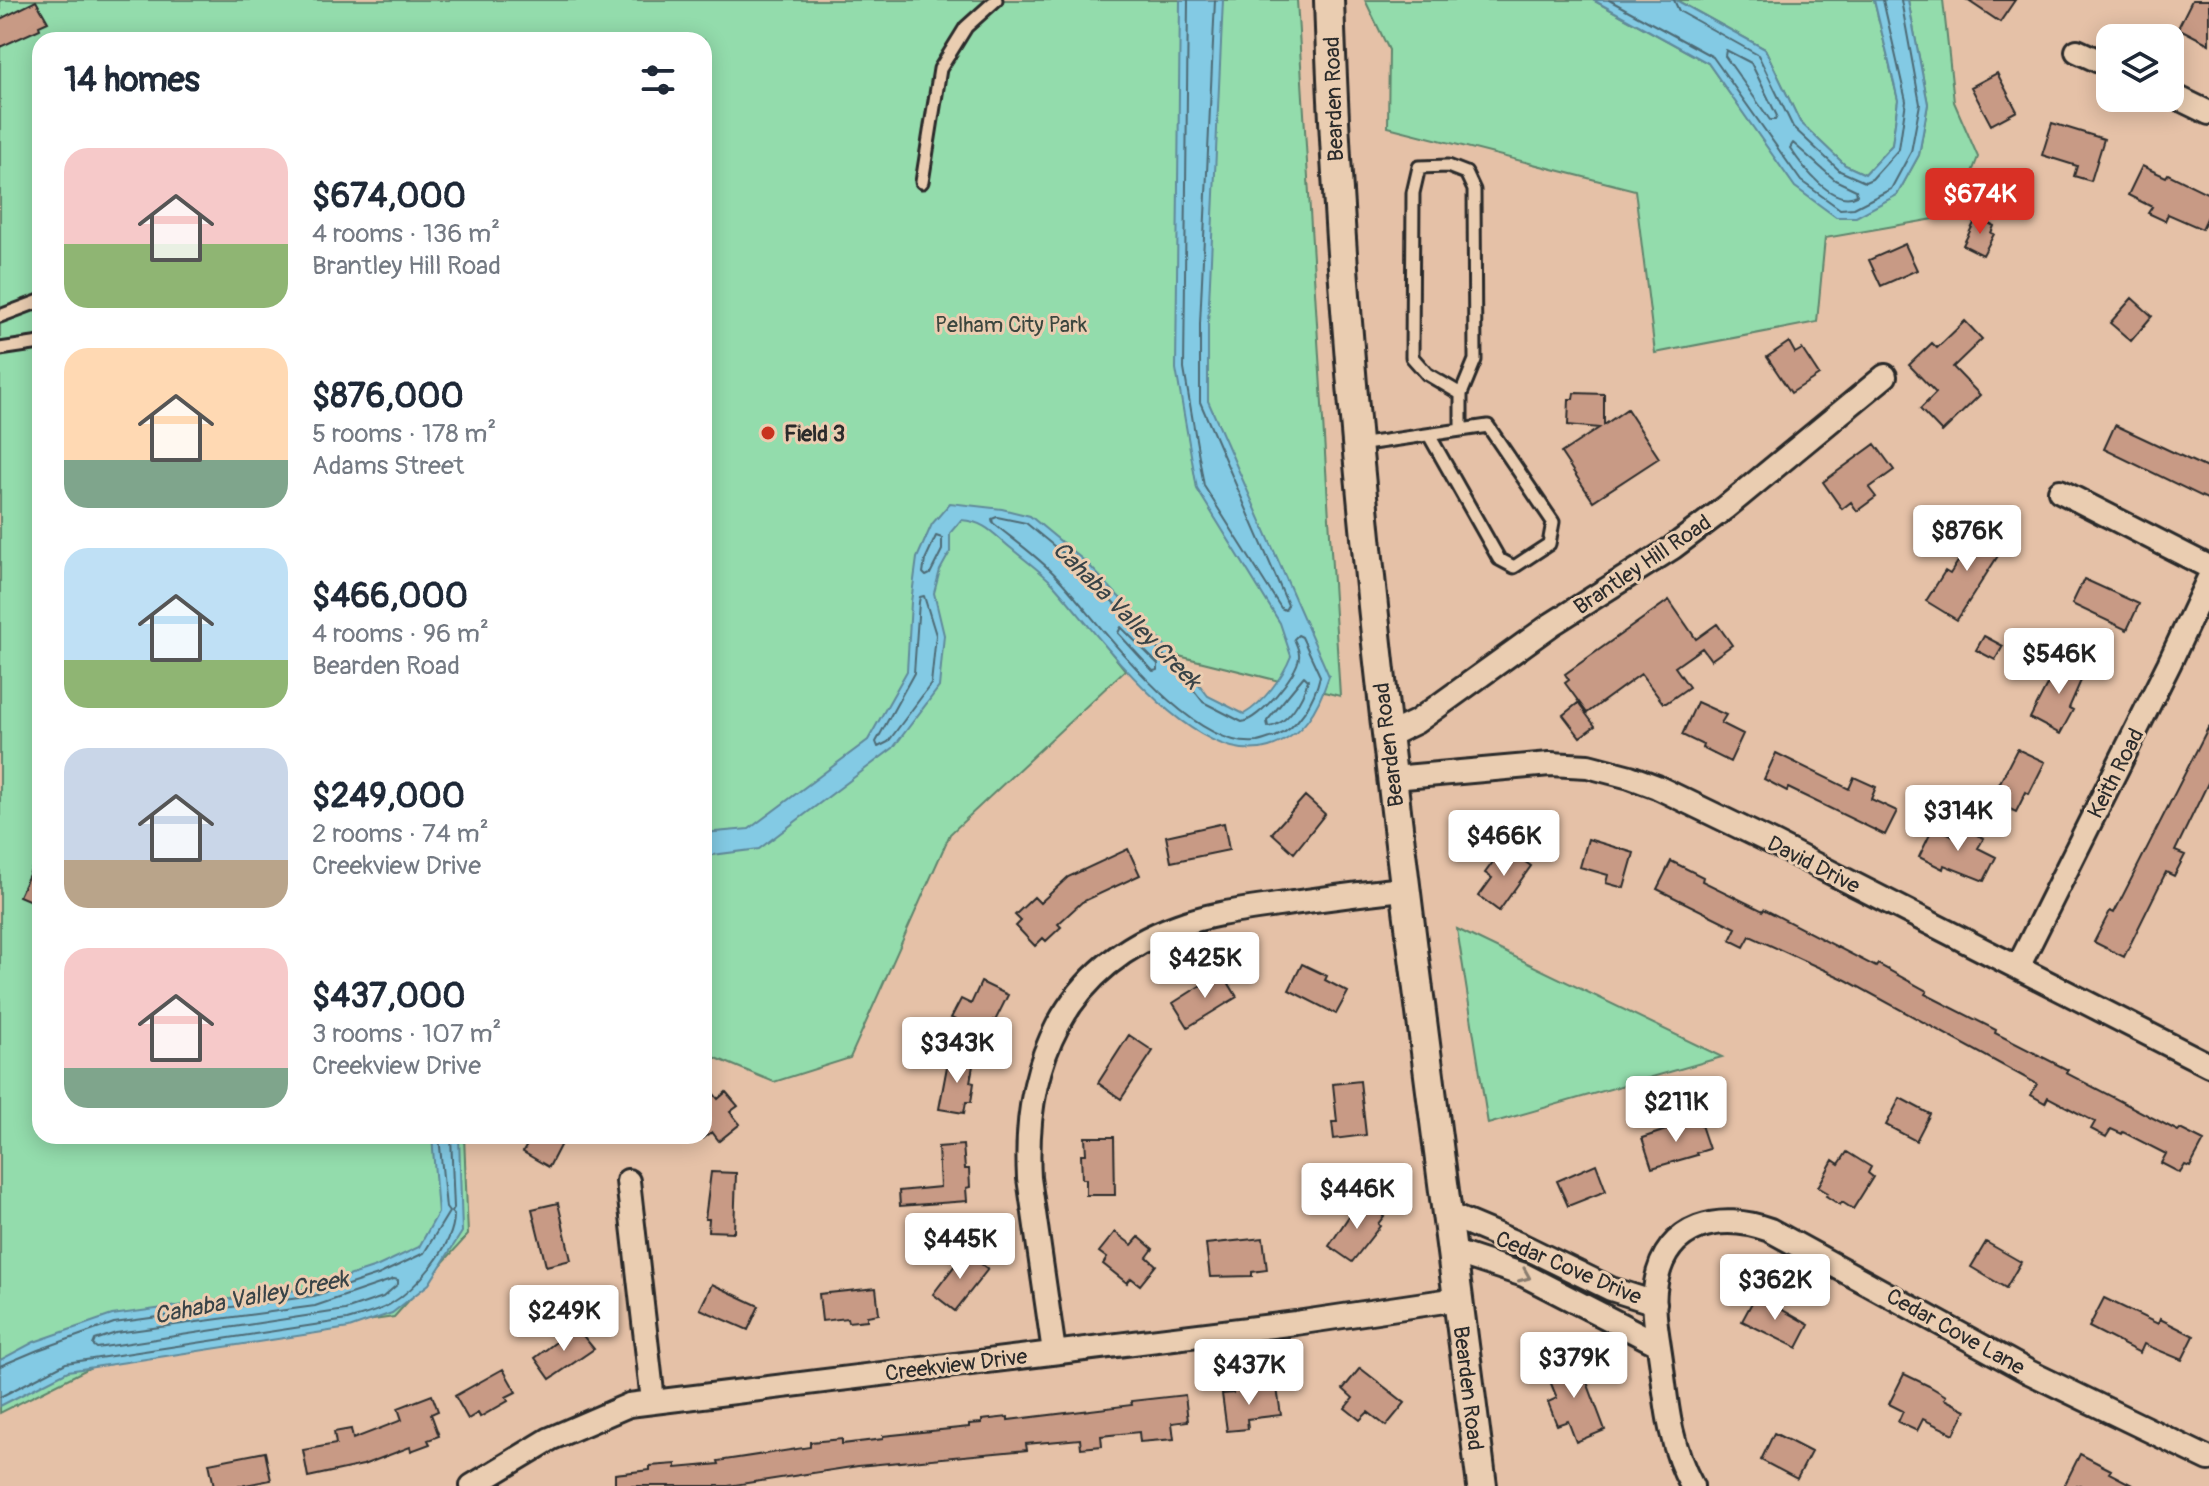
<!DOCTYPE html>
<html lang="en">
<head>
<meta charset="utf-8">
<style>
	:root { --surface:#fff; --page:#f2f2f3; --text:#1f2937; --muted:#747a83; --accent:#d93025 }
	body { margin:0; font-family:Pangolin,sans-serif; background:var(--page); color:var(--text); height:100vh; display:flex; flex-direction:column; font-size:30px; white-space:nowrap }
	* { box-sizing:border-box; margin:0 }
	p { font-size:26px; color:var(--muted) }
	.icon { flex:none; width:44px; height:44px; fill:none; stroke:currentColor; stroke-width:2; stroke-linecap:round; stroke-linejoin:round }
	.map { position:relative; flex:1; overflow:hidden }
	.side { position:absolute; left:32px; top:32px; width:680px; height:1112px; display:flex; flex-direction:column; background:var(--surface); border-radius:24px; box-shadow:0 4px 20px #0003 }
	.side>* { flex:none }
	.tools { position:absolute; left:2096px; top:24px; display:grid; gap:16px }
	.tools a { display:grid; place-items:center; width:88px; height:88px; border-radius:16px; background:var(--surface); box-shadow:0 4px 20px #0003; font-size:40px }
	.price { position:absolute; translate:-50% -68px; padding:0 18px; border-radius:8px; background:#fff; color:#222; font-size:26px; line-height:52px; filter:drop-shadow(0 2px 4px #0008) }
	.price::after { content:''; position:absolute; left:50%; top:48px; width:24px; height:18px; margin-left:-12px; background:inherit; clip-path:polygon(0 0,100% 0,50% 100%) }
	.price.selected { background:var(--accent); color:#fff }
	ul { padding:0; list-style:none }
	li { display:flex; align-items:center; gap:24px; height:200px; padding:0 32px }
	li span { display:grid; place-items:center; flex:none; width:224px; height:160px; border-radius:24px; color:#555 }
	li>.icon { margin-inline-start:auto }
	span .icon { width:96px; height:96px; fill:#fffc; stroke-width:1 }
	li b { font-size:34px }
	h2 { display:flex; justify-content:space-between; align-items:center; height:96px; padding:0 32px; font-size:34px }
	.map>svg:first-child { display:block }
	.green { fill:#93dcac; stroke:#5f846c; stroke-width:2 }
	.water { fill:#83cae4; stroke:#608a9a; stroke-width:2 }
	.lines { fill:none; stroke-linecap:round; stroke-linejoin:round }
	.shore { stroke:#4e6b75; stroke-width:2 }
	.building { fill:#c89a85; stroke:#2b2b2b; stroke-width:2 }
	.service-casing { stroke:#2b2b2b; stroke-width:17 }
	.minor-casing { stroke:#2b2b2b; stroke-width:28 }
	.tertiary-casing { stroke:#2b2b2b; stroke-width:34 }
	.service { stroke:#eacdb1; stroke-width:11 }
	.minor { stroke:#eacdb1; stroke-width:22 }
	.tertiary { stroke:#eacdb1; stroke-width:28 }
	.oneway { stroke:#8a7c6e }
	.poi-dot { fill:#c8321e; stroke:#eacdb1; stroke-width:3 }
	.labels { text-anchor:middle; stroke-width:6; stroke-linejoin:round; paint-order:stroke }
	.street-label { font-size:22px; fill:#2b2b2b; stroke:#eacdb1 }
	.park-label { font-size:22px; fill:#3b463e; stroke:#eacdb1 }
	.poi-label { font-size:22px; font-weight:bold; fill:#2b2b2b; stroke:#eacdb1; text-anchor:start }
	.water-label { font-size:24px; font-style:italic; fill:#384347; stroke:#eacdb1 }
</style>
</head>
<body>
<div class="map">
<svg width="2209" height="1486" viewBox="0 0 2209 1486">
	<rect width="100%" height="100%" fill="#e5c1a7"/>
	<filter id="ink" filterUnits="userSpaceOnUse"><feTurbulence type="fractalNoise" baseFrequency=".0125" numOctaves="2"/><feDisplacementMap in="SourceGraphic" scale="16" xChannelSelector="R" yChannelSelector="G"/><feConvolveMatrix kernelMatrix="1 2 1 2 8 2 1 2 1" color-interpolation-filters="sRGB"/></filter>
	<g filter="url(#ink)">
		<path class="green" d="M0,0H1297L1340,696L1098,636L1125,670L950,834L850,1058L774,1082L704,1053V40H40V1136H464L468,1235L394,1317L109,1358L0,1413Z
			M1365,0H1593L1708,63L1795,186L1897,195L1919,155L1928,104L1908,0H1943L1954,102L1978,157L1963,195L1934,219L1825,238L1817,322L1655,353L1635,190L1388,127L1389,50Z
			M1676,0H1874L1898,100L1892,145L1865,174L1845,165L1800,122L1765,49Z
			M1457,929L1722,1057L1488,1124Z"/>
		<path class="water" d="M1180,0H1223L1208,324V401L1329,676C1318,709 1304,736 1269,747C1192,770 1099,635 1054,585C1042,572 1026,561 1012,549C993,534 987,522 961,520L950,533V552L940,570L934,593L944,635L939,687L893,748L759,849L704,856V833L749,829L868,740L907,671L911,602L917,558L932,524L950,503L1002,509L1030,516L1088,564L1188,670L1208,696L1244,714C1263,703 1283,677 1291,656L1280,623L1197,489L1176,369Z
			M1593,0H1676L1765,49L1800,122L1845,165L1865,174L1892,145L1898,100L1874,0H1908L1928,104L1919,155L1897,195L1856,217H1836L1795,187L1708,63Z
			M432,1136H459L462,1232L429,1284L392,1313L349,1328L68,1371L0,1406V1360L34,1342L112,1315L312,1288L376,1267L419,1247L438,1213Z"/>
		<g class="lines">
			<path class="shore" d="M1188,0L1184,369L1204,486L1281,608L1285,610L1288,605L1200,402V324L1215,0
				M1609,0L1713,57L1801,181L1840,209L1854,208L1891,189L1911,152L1920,104L1901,0
				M1674,0L1679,11L1758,55L1793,127L1840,171L1865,182L1872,179L1899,149L1906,101L1883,0
				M1726,50L1751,63L1777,116L1775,120H1770L1725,56Z
				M1793,143L1835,180L1856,190L1857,195C1833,208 1802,166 1790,148Z
				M997,517L1026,523L1083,570L1182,675L1203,702L1242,722C1259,720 1298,674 1299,657C1300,651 1296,644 1294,639L1298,635L1302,637L1320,676C1315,699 1298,729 1275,737C1269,738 1263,741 1257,742C1188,750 1101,624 1059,579C1040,558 1015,541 993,523L992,519Z
				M936,536L942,538V550L930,574L926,576L923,573L925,560Z
				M924,596L936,635L931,684L888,742L878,747L876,742L914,673L919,602L920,597Z
				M1121,627L1158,664V670L1153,671L1118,633Z
				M1304,676L1308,680C1303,698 1288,725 1268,727L1267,721Z
				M394,1279L398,1280V1284L383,1297L345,1310L97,1348L93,1345L95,1340L116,1333L315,1306Z
				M0,1366L38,1350L114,1323L314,1296L378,1275L424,1253L449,1212L446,1208L439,1136
				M0,1397L66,1363L347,1320C360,1316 377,1312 389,1305C416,1289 454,1247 454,1215L451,1212L454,1208L451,1136"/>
		</g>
		<path class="building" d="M1967,0H2015L2000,22Z
			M2192,0H2209V44L2178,28Z
			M36,1L48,22L39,26L40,29L0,47V19Z
			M1997,73L2017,111L1991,125L1971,87Z
			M2052,123L2104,139L2091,181L2074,176L2077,166L2042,155Z
			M2142,166L2166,177L2168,174L2209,194V214L2202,229L2168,214L2165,221L2148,213L2152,207L2128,195Z
			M1977,217L1994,226L1991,233L1994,234L1983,255L1963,245Z
			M1905,244L1917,270L1881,286L1869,260Z
			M2132,298L2152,316L2131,341L2110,323Z
			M1965,321L1982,339L1953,367L1980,395L1942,432L1920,409L1936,393L1909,365L1932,343L1937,348Z
			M1789,342L1795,353L1802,349L1819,375L1791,393L1767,357Z
			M1574,393L1604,394V425L1627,409L1659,458L1593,501L1561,453L1599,428L1568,425L1569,399H1573Z
			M2115,425L2209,469V500L2104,449Z
			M1875,444L1894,470L1869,488L1876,497L1857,511L1851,502L1842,509L1823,482Z
			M1982,524L2008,540L1957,620L1926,601L1945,571L1950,574Z
			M2084,579L2139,604L2127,630L2072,604Z
			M1669,600L1696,639L1717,624L1732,645L1711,660L1702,648L1675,667L1689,687L1666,703H1663L1641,674L1587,713L1565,683L1569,680L1565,674Z
			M1984,636L2003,646L1995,660L1976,650Z
			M2062,656L2086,669L2069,708L2073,710L2060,734L2030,718Z
			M1697,702L1726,715L1721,723L1743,734L1730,762L1702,748L1703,745L1682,735Z
			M1578,703L1595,726L1580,737L1563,715Z
			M2209,726V781L2175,851L2185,855L2174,876L2166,872L2124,957L2094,942L2110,911L2114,913Z
			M2017,749L2045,762L2029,794L2026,792L2016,812L1991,800Z
			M1776,753L1849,789L1854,777L1876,787L1871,799L1897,811L1885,835L1788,788L1787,791L1764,779Z
			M1305,796L1325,814L1294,853L1272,833Z
			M1224,823L1229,850L1171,862L1166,836Z
			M1934,826L1963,841L1968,830L1984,838L1978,848L1996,857L1984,881L1944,865L1943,869L1919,857Z
			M1588,839L1634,853L1624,888L1606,883L1608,875L1580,867Z
			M1504,847L1531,866L1499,911L1479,896L1492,878L1485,873Z
			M1128,849L1140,875L1082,902L1058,924L1061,927L1046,941L1043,938L1035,946L1016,926L1021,921L1015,915L1034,897L1040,903L1068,877Z
			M40,851V905L19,896Z
			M1671,861L1703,877L1702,881L1763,911L1764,909L1876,967L1878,964L1927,991L1925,994L1996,1030L1995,1033L2068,1070L2066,1073L2178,1131L2180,1129L2204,1141L2190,1167L2185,1165L2180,1173L2161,1163L2166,1154L2123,1132L2122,1134L2111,1129L2106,1137L2091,1129L2095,1122L2048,1097L2045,1103L2031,1095L2037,1084L1846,980L1750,936L1744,947L1730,940L1736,928L1657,889Z
			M1302,964L1327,976L1325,980L1348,992L1336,1014L1289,990Z
			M1222,972L1237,997L1188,1027L1173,1003Z
			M981,982L1008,995L995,1021L993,1020L986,1034L951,1018L961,999L971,1004Z
			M1129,1035L1153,1051L1121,1099L1098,1083Z
			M949,1056L974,1060L970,1082L974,1083L971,1102H966L964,1113L939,1109Z
			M1360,1081L1366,1135L1334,1139L1332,1122H1337L1333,1084Z
			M704,1082L718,1099L726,1092L738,1106L730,1112L740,1124L719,1141L712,1132L704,1138Z
			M1900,1098L1930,1114L1916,1141L1886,1125Z
			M1699,1119L1709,1149L1696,1153L1697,1155L1652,1168L1642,1138Z
			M532,1136H565L549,1167L523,1152Z
			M1085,1137H1114L1115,1195H1086V1179H1082L1081,1154H1086Z
			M963,1145L965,1169H969L970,1187L966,1188L967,1201L900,1206L899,1191L940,1187L938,1147Z
			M1847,1152L1871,1167L1868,1173L1873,1177L1853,1209L1842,1202L1840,1205L1826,1196L1828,1193L1818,1187L1833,1160L1839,1164Z
			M1596,1164L1606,1191L1568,1206L1557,1181Z
			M711,1172L736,1173L734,1232L708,1231L709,1219H705Z
			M1360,1200L1384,1216L1378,1224L1380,1226L1352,1262L1329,1246Z
			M558,1203L571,1260L546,1266L532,1209Z
			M1115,1232L1132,1245L1139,1237L1153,1249L1147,1257L1156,1265L1140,1285L1131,1278L1127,1283L1103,1264L1107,1258L1099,1252Z
			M1263,1238L1267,1270L1252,1272V1276L1210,1277L1206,1244Z
			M1986,1242L2021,1262L2006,1288L1971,1267Z
			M965,1252L988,1269L955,1311L933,1294Z
			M712,1284L759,1306L748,1330L700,1309Z
			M876,1288L879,1314L867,1316V1320L848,1322L847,1318L822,1321L819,1294Z
			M1756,1295L1809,1325L1797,1348L1742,1321Z
			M2104,1298L2158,1324L2160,1319L2194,1336L2182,1360L2144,1344L2140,1353L2089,1327Z
			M576,1327L594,1349L550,1379L535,1358Z
			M1574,1357L1580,1370L1582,1369L1605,1430L1576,1442L1568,1421L1557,1425L1548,1402L1557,1398L1545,1369Z
			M1360,1368L1405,1403L1386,1426L1368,1412L1360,1420L1345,1408L1353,1398L1343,1389Z
			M503,1369L516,1392L506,1397L508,1401L480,1417L478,1413L468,1419L455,1396Z
			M1904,1374L1929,1386L1946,1396L1944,1399L1966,1410L1954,1434L1923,1419L1917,1431L1898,1422L1903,1411L1889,1404Z
			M1253,1387V1391L1277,1388L1281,1415L1247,1419L1248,1429L1227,1431L1222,1394L1233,1393V1390Z
			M432,1395L438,1411L431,1414L439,1436L428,1440L430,1444L411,1451L410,1447L363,1465L308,1477L303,1450L336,1444L334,1432L351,1429L353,1439L402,1420L398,1408Z
			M1185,1395L1188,1421L1172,1423L1174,1439L1140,1442L1139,1432L1101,1436L1102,1446L1081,1448L1080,1439L1026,1444L1027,1450L858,1466L728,1486H615V1474L650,1470V1466L676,1464V1468L719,1464L718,1461L810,1447V1442L842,1439V1444L883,1439V1436L969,1427V1424L982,1423V1420L1008,1417V1420L1132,1405L1131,1401Z
			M1774,1433L1811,1452L1797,1479L1761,1460Z
			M265,1452L271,1480L240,1486H214L209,1463Z
			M2080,1454L2111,1470L2109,1473L2134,1486H2064Z"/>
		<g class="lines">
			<defs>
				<path id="service" d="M922,182L940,69L966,27L996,0
					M0,316L40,301
					M0,349L40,343
					M1461,394L1427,374L1412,357L1413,193L1419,167L1448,166L1466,173L1474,190L1475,360L1461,394V430
					M1358,445L1488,426L1553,522L1549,544L1514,567L1499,559L1429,435"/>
				<path id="minor" d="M2077,51L2110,66
					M2170,94L2209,113
					M2060,491L2209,567
					M1387,736L1416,722L1552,624L1672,548L1725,508L1885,376
					M1393,778L1550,764L1588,766L1630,777L1657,787L1775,844L2209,1065
					M2018,967L2169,664L2209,578
					M628,1181L653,1401
					M1447,1214L1521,1245L1611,1289L1655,1303
					M1451,1251L1524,1275L1658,1344
					M1054,1352L1029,1178C1023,1065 1063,967 1177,926C1209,914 1244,910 1278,905C1321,899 1363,893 1405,889
					M472,1486L550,1439L629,1405L1296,1323L1458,1299
					M1692,1486C1671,1448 1667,1410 1662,1368C1659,1341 1651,1311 1656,1283C1666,1223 1721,1212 1770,1230L2029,1372L2209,1459"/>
				<path id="tertiary" d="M1329,0C1345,498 1420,992 1482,1486"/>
			</defs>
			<use href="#service" class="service-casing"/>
			<use href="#minor" class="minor-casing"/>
			<use href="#tertiary" class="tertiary-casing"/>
			<use href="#service" class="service"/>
			<use href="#minor" class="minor"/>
			<use href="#tertiary" class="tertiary"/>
		</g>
		<defs><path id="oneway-chevron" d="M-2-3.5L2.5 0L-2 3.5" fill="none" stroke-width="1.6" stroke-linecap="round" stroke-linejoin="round" transform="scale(2)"/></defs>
		<use class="oneway" href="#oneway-chevron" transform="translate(1525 1276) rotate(23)"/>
	</g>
	<circle class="poi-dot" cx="768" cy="433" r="8"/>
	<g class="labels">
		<g class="street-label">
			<text transform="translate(1333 99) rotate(-92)" y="8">Bearden Road</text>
			<text transform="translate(1642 564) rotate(-34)" y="8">Brantley Hill Road</text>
			<text transform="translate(1388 745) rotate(-97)" y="8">Bearden Road</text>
			<text transform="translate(2115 773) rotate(-63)" y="8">Keith Road</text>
			<text transform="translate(1814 864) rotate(27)" y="8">David Drive</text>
			<text transform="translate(1569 1267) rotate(23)" y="8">Cedar Cove Drive</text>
			<text transform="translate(1956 1331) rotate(29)" y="8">Cedar Cove Lane</text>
			<text transform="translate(956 1364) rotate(-7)" y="8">Creekview Drive</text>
			<text transform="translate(1469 1388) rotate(83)" y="8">Bearden Road</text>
		</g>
		<g class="park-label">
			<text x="1011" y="332">Pelham City Park</text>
		</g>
		<g class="poi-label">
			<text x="784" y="441">Field 3</text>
		</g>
		<g class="water-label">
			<text transform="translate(1127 615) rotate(45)" y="8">Cahaba Valley Creek</text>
			<text transform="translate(251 1297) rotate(-11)" y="8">Cahaba Valley Creek</text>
		</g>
	</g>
</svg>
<div class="tools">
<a><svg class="icon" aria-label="layers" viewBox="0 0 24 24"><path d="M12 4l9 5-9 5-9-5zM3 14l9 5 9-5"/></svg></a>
</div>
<b class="price selected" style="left:1980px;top:236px">$674K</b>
<b class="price" style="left:1967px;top:573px">$876K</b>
<b class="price" style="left:2059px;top:696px">$546K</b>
<b class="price" style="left:1958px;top:853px">$314K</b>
<b class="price" style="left:1504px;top:878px">$466K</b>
<b class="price" style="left:1205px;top:1000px">$425K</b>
<b class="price" style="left:957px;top:1085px">$343K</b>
<b class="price" style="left:1676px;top:1144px">$211K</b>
<b class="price" style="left:1357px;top:1231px">$446K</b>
<b class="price" style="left:960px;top:1281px">$445K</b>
<b class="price" style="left:1775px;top:1322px">$362K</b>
<b class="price" style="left:564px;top:1353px">$249K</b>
<b class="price" style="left:1574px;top:1400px">$379K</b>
<b class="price" style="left:1249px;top:1407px">$437K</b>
<section class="side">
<h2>14 homes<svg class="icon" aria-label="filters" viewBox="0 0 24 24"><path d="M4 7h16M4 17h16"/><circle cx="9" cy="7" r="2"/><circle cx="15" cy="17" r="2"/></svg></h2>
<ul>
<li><span style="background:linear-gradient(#f6c9c9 60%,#8fb573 0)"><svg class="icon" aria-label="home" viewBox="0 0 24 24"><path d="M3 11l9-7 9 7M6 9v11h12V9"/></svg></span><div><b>$674,000</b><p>4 rooms · 136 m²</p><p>Brantley Hill Road</p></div></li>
<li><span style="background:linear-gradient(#ffd9b3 70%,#7fa58c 0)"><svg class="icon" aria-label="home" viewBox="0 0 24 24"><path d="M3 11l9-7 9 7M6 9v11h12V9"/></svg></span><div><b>$876,000</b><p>5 rooms · 178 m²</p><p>Adams Street</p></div></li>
<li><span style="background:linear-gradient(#bfe0f5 70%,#8fb573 0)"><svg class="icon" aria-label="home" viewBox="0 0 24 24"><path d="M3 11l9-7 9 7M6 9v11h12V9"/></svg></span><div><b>$466,000</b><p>4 rooms · 96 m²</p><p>Bearden Road</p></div></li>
<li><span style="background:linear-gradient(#c9d6e8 70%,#b9a48a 0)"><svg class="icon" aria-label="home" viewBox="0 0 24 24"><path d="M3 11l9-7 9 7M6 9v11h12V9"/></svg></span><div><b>$249,000</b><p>2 rooms · 74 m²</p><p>Creekview Drive</p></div></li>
<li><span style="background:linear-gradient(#f6c9c9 75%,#7fa58c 0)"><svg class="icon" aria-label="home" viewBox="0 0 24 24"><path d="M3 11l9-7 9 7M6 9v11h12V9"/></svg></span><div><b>$437,000</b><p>3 rooms · 107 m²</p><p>Creekview Drive</p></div></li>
</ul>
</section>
</div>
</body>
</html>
